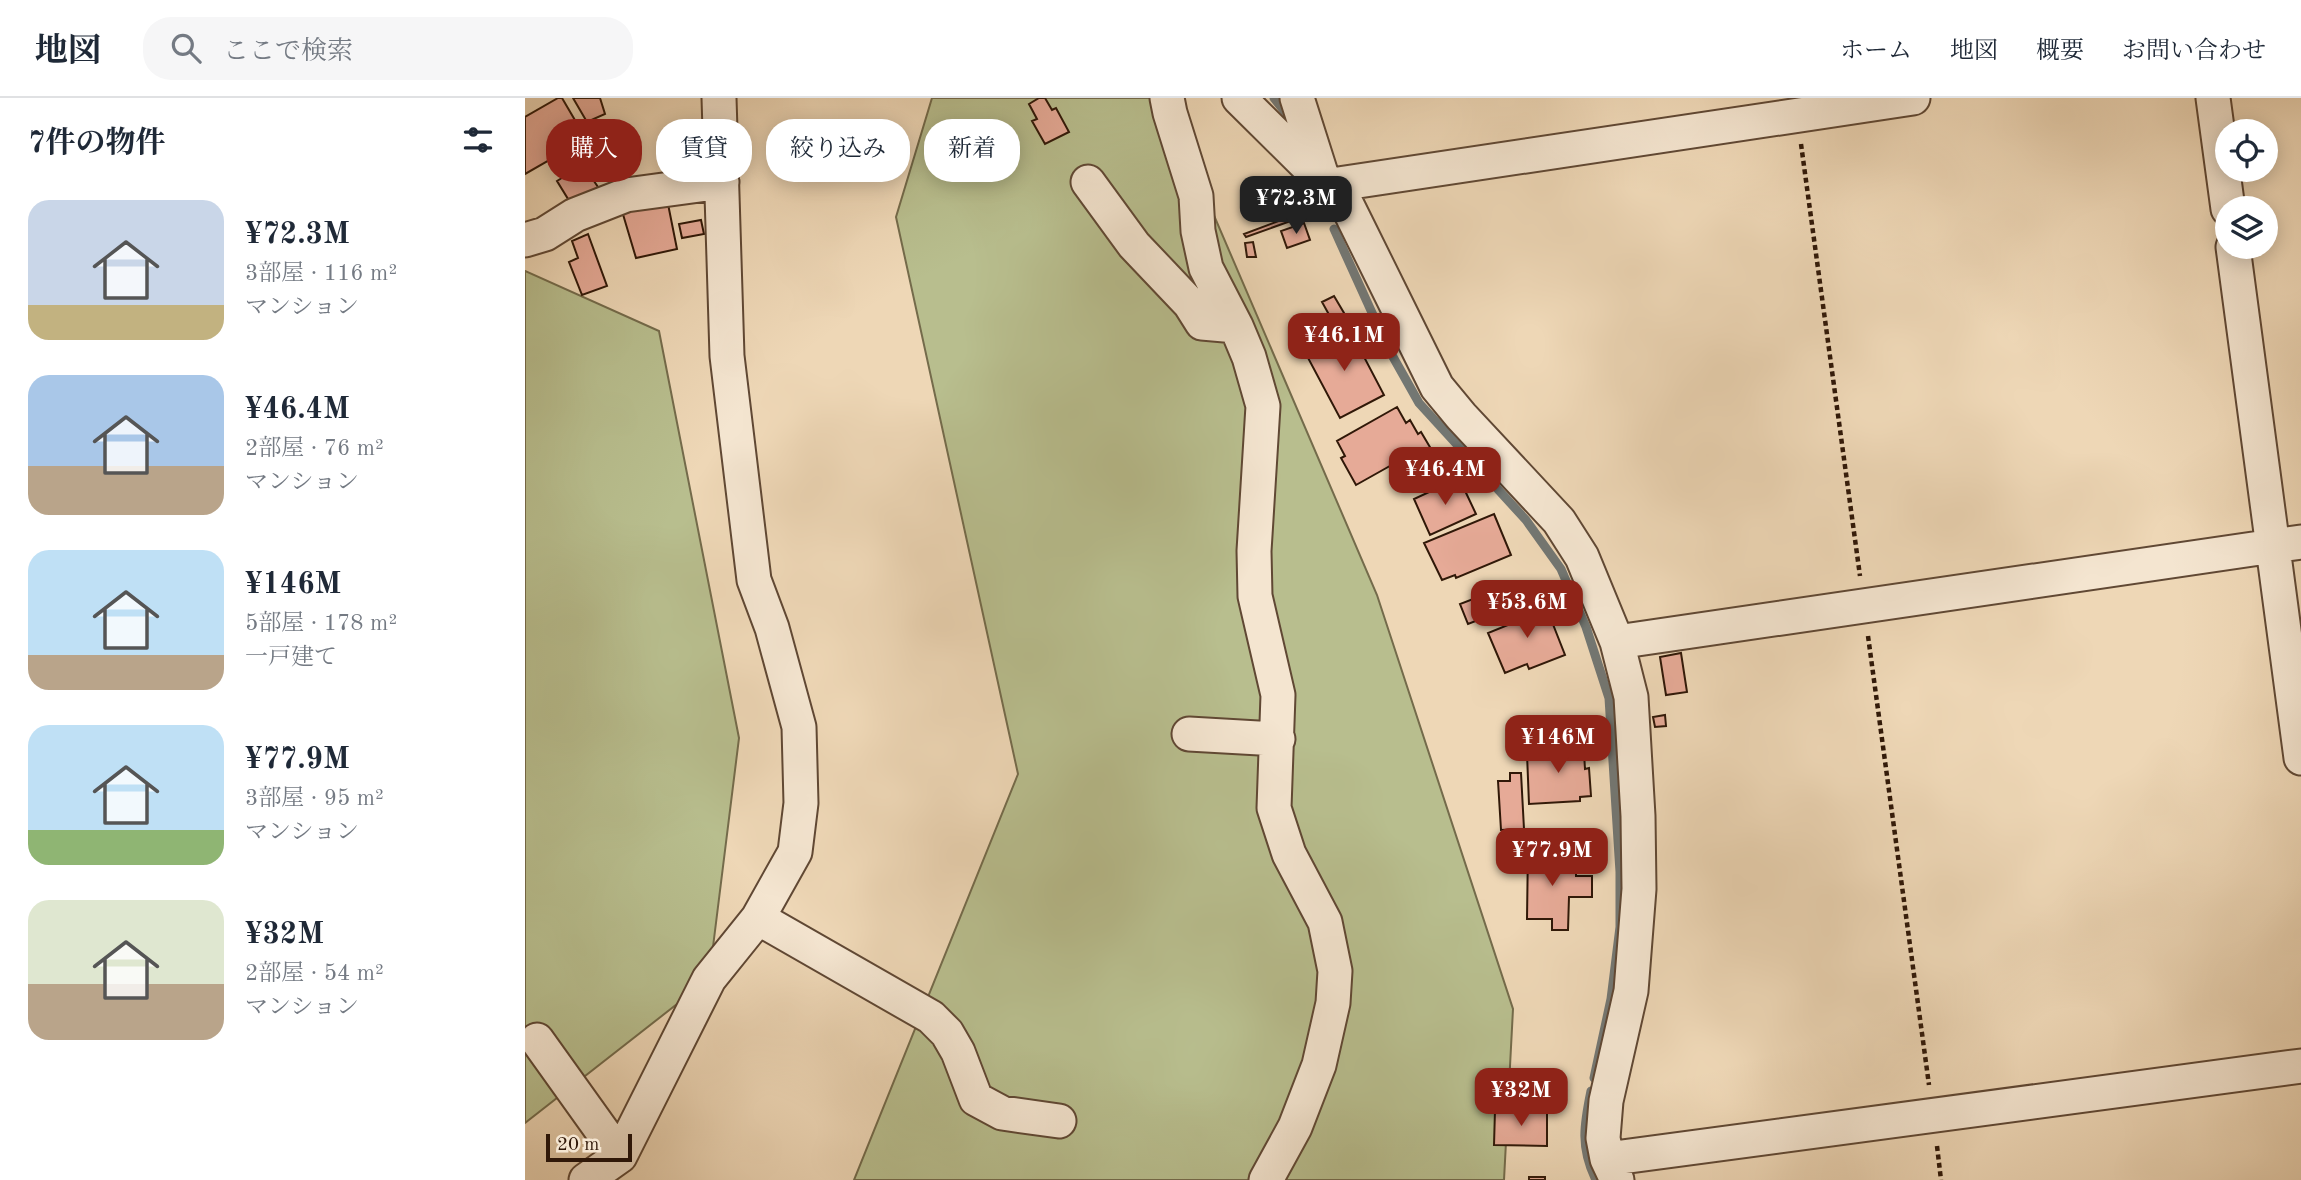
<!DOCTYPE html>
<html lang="ja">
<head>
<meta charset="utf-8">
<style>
	:root { --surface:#fff; --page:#f6f6f7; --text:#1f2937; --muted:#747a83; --line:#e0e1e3; --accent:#8f2418 }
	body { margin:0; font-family:"Old Standard TT","Noto Serif JP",serif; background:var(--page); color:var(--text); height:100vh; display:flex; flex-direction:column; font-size:26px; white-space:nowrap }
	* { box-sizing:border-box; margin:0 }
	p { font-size:23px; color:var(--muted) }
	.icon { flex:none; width:38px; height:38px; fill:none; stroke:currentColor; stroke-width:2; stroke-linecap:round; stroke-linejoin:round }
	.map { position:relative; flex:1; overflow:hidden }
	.details { display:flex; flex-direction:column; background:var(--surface); width:525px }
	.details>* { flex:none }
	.top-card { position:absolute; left:21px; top:21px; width:665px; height:63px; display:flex; gap:14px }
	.fabs { position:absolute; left:1690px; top:21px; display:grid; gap:14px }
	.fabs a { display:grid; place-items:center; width:63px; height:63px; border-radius:50%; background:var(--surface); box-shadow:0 4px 18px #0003; font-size:35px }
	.scale { position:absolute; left:21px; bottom:18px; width:86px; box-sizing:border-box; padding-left:7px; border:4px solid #301808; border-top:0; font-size:19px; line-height:24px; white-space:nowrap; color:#301808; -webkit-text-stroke:5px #f4e5d0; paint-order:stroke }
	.price { position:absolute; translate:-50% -60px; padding:0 16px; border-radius:14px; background:var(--accent); color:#fff; font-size:23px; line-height:46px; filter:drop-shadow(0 2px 4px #0008) }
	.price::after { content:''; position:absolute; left:50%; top:42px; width:21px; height:16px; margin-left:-10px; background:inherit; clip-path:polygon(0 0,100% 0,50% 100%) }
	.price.current { background:#222; color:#fff }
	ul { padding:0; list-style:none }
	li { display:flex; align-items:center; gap:21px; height:175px; padding:0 28px }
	li span { display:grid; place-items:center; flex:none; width:196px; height:140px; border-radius:21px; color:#555 }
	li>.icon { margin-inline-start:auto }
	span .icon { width:84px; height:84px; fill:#fffc; stroke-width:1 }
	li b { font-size:30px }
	h2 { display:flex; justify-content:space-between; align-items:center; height:84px; padding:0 28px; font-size:30px }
	.pill { padding:0 24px; border-radius:28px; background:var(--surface); box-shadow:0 4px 18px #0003; font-size:24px; line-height:63px }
	.pill.current { background:var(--accent); color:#fff }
	header { display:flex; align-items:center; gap:42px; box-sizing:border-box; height:98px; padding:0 35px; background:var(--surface); border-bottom:2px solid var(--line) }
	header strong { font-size:33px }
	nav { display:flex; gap:38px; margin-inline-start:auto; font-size:24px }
	.search { width:490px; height:63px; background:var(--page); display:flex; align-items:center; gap:18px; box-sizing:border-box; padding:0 24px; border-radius:28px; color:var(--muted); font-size:26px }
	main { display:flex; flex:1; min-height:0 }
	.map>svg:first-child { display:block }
	.green { fill:#b8be8e; stroke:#746b4b; stroke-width:2 }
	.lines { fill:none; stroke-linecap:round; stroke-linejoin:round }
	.stream { stroke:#737773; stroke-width:9 }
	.building { fill:#e6aa97; stroke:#301808; stroke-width:2 }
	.street-casing { stroke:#604834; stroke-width:37 }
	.path { stroke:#301808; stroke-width:4.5; stroke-dasharray:5 3.5; stroke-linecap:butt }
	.street { stroke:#f4e5d0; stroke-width:33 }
</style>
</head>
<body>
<header>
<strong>地図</strong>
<div class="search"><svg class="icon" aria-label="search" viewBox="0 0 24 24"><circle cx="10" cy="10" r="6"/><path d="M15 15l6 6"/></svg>ここで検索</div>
<nav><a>ホーム</a><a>地図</a><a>概要</a><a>お問い合わせ</a></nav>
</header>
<main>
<section class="details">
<h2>7件の物件<svg class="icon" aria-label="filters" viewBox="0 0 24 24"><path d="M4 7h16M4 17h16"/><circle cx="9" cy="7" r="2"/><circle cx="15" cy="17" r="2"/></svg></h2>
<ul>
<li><span style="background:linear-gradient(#c9d6e8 75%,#c2b280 0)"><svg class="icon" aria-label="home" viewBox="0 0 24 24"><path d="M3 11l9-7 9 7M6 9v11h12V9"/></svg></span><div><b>¥72.3M</b><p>3部屋 · 116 m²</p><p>マンション</p></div></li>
<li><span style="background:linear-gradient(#a9c7e8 65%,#b9a48a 0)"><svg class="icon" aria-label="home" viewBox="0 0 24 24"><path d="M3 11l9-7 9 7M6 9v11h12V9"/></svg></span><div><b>¥46.4M</b><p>2部屋 · 76 m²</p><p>マンション</p></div></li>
<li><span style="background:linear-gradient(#bfe0f5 75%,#b9a48a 0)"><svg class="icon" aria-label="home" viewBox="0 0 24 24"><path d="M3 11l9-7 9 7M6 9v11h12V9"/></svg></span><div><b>¥146M</b><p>5部屋 · 178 m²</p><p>一戸建て</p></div></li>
<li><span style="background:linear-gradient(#bfe0f5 75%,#8fb573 0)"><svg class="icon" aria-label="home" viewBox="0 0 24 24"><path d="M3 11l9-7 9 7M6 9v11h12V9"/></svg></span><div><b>¥77.9M</b><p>3部屋 · 95 m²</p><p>マンション</p></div></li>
<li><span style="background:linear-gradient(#dfe7d0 60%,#b9a48a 0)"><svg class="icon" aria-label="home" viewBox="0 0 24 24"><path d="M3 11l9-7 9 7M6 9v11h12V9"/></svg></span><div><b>¥32M</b><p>2部屋 · 54 m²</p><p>マンション</p></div></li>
</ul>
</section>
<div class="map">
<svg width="1776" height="1082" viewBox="0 0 1776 1082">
	<rect width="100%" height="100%" fill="#eed7b6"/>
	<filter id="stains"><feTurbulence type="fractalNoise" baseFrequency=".00286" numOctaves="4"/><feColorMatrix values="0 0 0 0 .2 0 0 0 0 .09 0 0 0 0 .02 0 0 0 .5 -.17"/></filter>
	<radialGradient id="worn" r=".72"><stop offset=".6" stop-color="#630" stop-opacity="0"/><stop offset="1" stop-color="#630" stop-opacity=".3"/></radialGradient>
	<path class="green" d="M407,0H626L645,15L852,497L988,911L979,1082H329L493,676L371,119Z
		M0,173L134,233L214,640L184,881L0,1025Z"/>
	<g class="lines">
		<path class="stream" d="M749,0L760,14
			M809,131L863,250L894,305L1001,422L1036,471L1061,529L1084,600L1095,774V829L1086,901L1069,980
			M1066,993C1059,1027 1055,1049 1071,1082"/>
	</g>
	<path class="building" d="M33,0H37L61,41L0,76V19Z
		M48,0H75L80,16L62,24Z
		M514,0H520L527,12L531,10L544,34L520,46L507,23L512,21L504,6Z
		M58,67L75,92L48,109L32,83Z
		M142,101L152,151L111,160L97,113Z
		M775,115L777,119L721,139L719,136Z
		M176,122L179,136L157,140L154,126Z
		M779,125L785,142L762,150L756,133Z
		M63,136L82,188L57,197L44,164L53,160L47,143Z
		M728,144L731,159H722L720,145Z
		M809,198L819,215L807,222L797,204Z
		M807,234L812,241L826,234L859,297L815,320L782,258L791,253L786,245Z
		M872,309L881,325L885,322L893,336L896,334L912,361L881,378L872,364L831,387L816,360L820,358L812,343Z
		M934,380L951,416L905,437L889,401Z
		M969,416L986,457L931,480L930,477L917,482L899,445Z
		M961,496L969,516L943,526L935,506Z
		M1020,506L1040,557L1004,571L1002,566L980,575L963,535L983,527L981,522Z
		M1156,555L1162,594L1141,597L1135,559Z
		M1140,617L1141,628L1130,629L1128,619Z
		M1056,646V655H1059L1060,671L1064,670L1066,698L1055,699V703L1004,706L1002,656L1021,655V648Z
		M985,675H996L999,731L976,732L973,683H985Z
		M1003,748L1028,749V771H1051V778H1067V799H1044L1043,832H1027V821H1002Z
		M970,1012L1022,1013V1048L969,1047Z
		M1004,1079H1020V1082H1004Z"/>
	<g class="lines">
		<defs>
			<path id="street" d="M642,0L645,15L671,98L673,133L681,170L711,228L724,259L738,308L729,453L730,498L753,597L749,710L764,756L800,824L810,873L808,905L794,967L770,1029L741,1082
				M714,0L822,107L912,289L936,318L1034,423L1057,459L1092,544L1106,599L1113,718L1114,791L1106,893L1081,1003L1078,1040L1082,1061L1092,1082
				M772,0L800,88L1388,0
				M1688,0L1703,111
				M563,84L609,147L665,206L677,225L711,228
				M0,142L20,136L50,117L101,97L197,84
				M1708,149L1776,660
				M1092,544L1776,444
				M664,636L753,641
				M233,820L406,919L422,935L433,954L451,1001L477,1015L534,1023
				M12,942L95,1058
				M1082,1061L1776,968
				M61,1082L95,1058L184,881L233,820L270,754L276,705L274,629L247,530L229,482L202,258L194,0"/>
		</defs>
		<use href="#street" class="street-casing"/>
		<path class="path" d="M1276,46L1335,478
			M1343,538L1404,987
			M1412,1048L1416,1082"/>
		<use href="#street" class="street"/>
	</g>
	<rect width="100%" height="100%" filter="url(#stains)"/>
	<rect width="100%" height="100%" fill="url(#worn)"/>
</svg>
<div class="fabs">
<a><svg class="icon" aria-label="locate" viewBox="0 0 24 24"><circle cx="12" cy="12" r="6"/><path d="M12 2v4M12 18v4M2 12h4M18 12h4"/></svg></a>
<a><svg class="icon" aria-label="layers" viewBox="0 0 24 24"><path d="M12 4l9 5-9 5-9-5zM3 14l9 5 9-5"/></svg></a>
</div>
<div class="scale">20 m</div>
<b class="price current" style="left:771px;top:138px">¥72.3M</b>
<b class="price" style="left:819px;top:275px">¥46.1M</b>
<b class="price" style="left:920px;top:409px">¥46.4M</b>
<b class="price" style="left:1002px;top:542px">¥53.6M</b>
<b class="price" style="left:1033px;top:677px">¥146M</b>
<b class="price" style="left:1027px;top:790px">¥77.9M</b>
<b class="price" style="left:996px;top:1030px">¥32M</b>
<div class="top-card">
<a class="pill current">購入</a>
<a class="pill">賃貸</a>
<a class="pill">絞り込み</a>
<a class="pill">新着</a>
</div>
</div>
</main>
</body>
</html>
